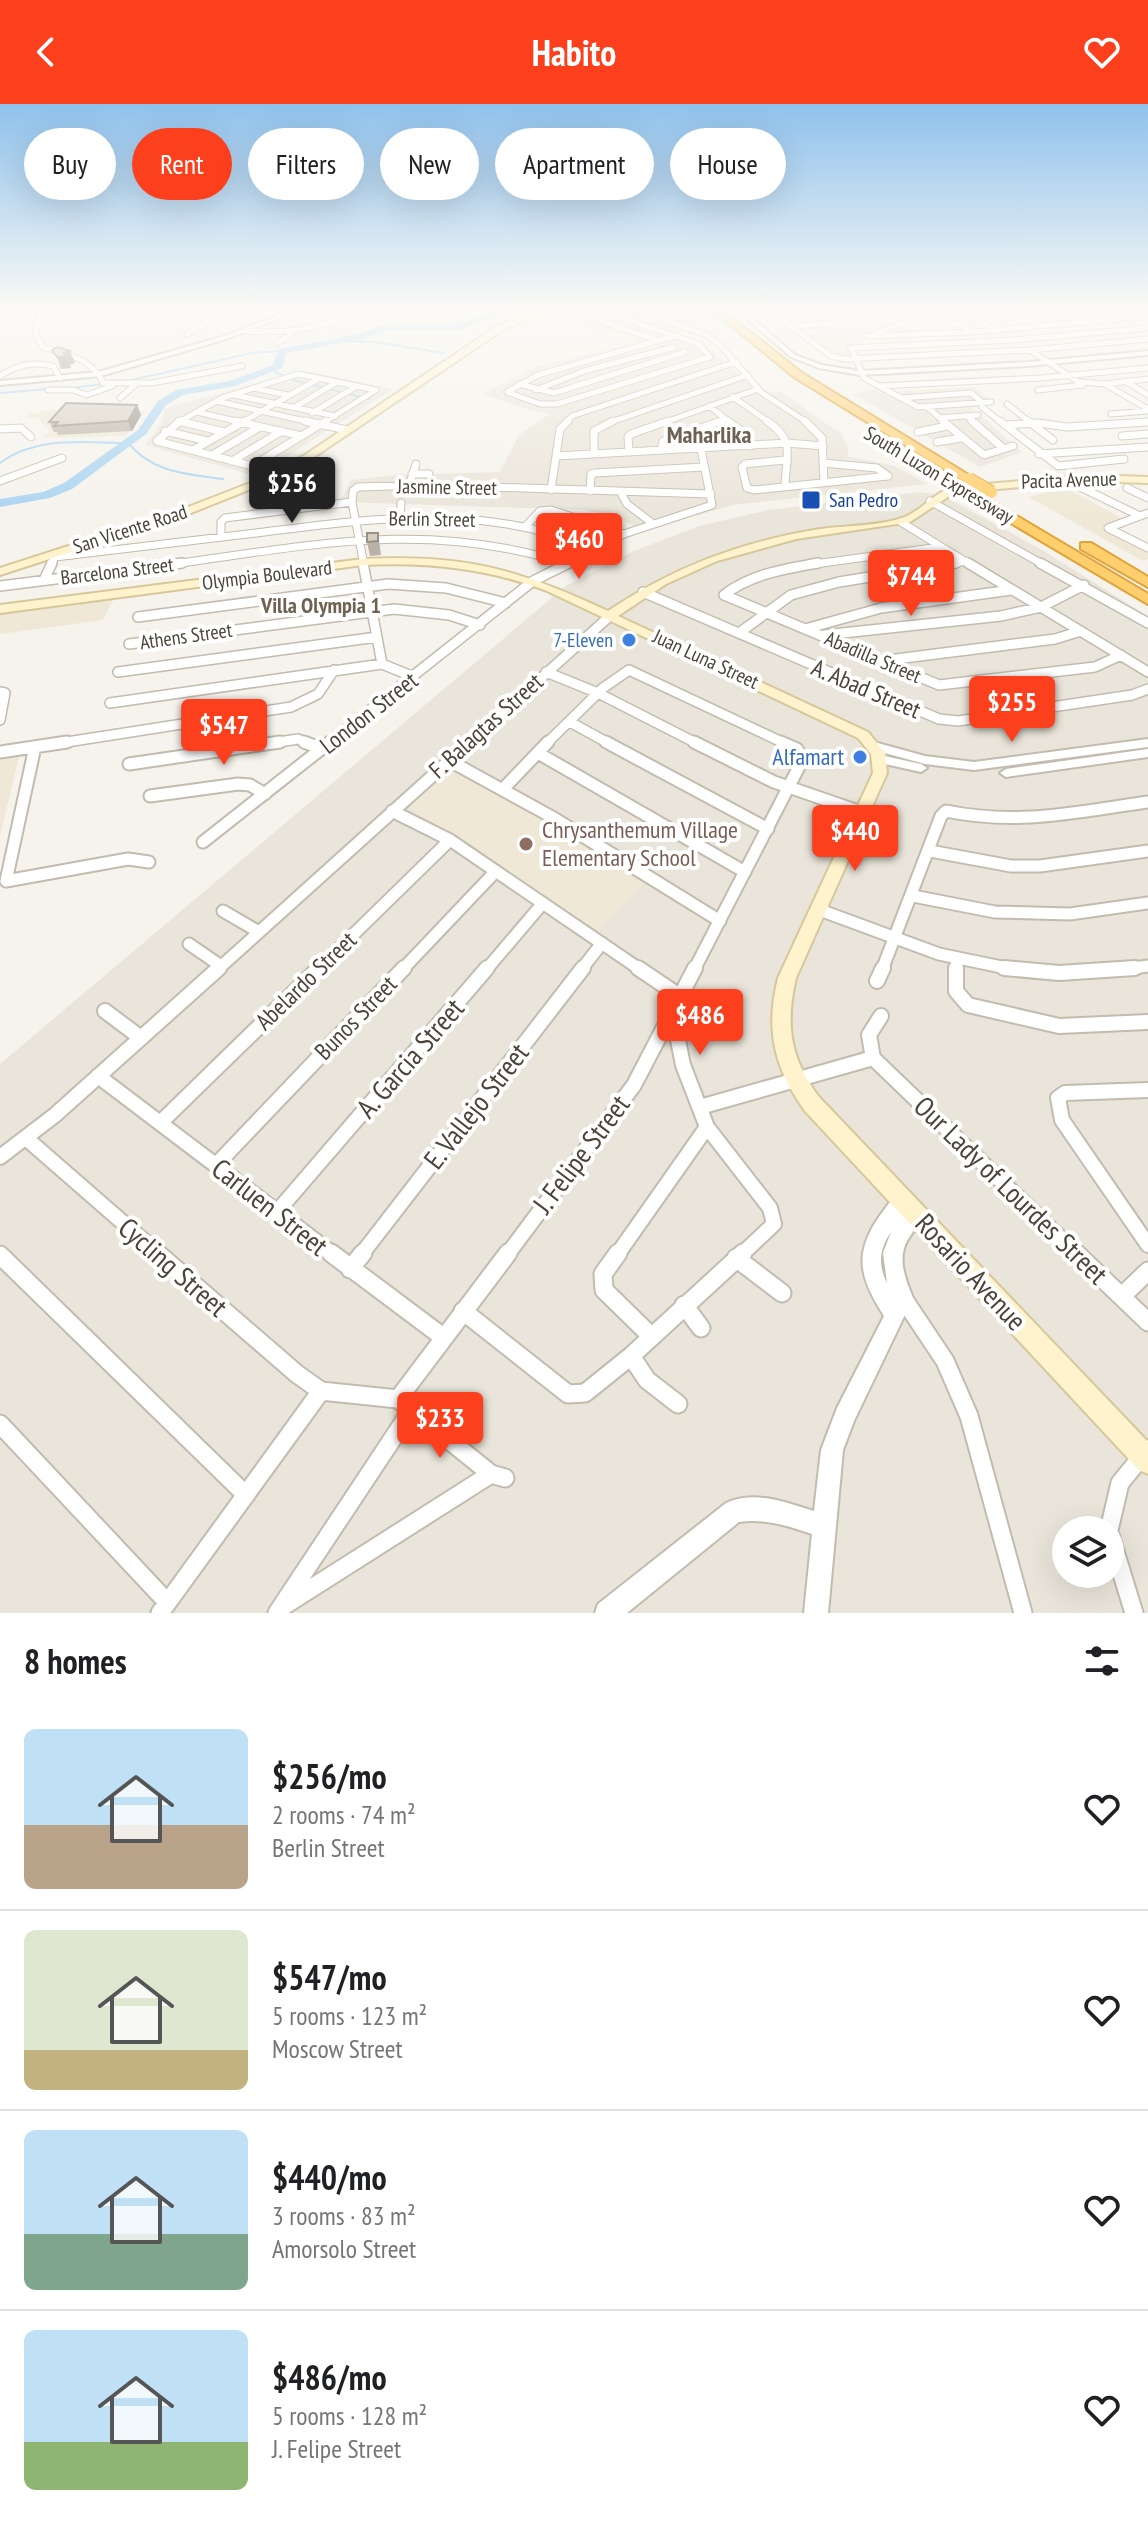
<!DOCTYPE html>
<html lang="en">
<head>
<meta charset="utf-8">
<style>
	:root { --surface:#fff; --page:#f2f2f2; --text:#202124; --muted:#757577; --line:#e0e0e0; --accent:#fc3f1d }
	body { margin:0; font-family:"PT Sans Narrow",sans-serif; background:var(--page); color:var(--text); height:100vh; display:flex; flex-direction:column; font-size:30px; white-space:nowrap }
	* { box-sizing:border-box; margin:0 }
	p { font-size:26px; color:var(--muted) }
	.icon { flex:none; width:44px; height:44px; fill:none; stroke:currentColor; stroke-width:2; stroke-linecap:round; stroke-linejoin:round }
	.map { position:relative; height:1509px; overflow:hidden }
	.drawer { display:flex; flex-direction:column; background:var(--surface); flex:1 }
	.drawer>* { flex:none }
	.guide { position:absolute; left:24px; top:24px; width:1100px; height:72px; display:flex; gap:16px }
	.fabs { position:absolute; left:1052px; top:1412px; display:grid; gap:16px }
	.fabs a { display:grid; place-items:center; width:72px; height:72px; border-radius:50%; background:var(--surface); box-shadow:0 8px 32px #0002; font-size:40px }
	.price { position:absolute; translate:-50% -68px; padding:0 18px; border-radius:8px; background:var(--accent); color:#fff; font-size:26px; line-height:52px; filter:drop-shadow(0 2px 4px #0008) }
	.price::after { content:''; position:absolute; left:50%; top:48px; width:24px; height:18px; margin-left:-12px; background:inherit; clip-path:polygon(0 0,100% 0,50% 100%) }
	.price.on { background:#222; color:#fff }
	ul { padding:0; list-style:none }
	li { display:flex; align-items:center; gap:24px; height:200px; padding:0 24px }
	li+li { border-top:2px solid var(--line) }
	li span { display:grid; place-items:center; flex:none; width:224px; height:160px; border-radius:12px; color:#555 }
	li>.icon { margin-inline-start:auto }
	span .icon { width:96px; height:96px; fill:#fffc; stroke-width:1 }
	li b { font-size:34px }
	h2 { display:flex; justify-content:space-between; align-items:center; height:96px; padding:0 24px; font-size:34px }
	.pill { padding:0 28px; border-radius:36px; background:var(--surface); box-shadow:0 8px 32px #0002; font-size:28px; line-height:72px }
	.pill.on { background:var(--accent); color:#fff }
	header { display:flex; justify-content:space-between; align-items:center; height:104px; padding:0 24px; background:var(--accent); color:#fff; font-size:36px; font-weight:800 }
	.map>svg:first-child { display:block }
	.residential { fill:#eae5da; fill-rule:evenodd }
	.education { fill:#efe8d6 }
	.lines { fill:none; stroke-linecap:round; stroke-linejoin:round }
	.stream { stroke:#a9d4f2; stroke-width:2 }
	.river { fill:#a9d4f2; fill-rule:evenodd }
	.minor-far5-casing { stroke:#c2bbae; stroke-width:7 }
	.minor-far4-casing { stroke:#c2bbae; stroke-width:9 }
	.minor-far3-casing { stroke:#c2bbae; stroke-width:12 }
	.minor-far2-casing { stroke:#c2bbae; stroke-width:15 }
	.minor-far1-casing { stroke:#c2bbae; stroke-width:18 }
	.minor-casing { stroke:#c2bbae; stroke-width:21 }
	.tertiary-casing { stroke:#c2bbae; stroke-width:4 }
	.secondary-casing { stroke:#d6c79b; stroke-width:4 }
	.motorway-casing { stroke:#e0a43c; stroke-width:4 }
	.minor-far5 { stroke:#fff; stroke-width:5 }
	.minor-far4 { stroke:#fff; stroke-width:7 }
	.minor-far3 { stroke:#fff; stroke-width:9 }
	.minor-far2 { stroke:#fff; stroke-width:11 }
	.minor-far1 { stroke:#fff; stroke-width:14 }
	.minor { stroke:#fff; stroke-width:17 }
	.tertiary { fill:#fff; fill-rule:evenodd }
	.secondary { fill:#fff3cd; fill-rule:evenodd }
	.motorway { fill:#ffcf6e; fill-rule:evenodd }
	.motorway-bridge-casing { stroke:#e0a43c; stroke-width:14; stroke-linecap:butt }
	.motorway-bridge { stroke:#ffcf6e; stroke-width:12 }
	.wall { fill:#bab2a6 }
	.shaded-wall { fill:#979187 }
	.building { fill:#d8cfc1; stroke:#979187; stroke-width:2 }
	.transit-dot { fill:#1a4fb4; stroke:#fff; stroke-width:3 }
	.shop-dot { fill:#3f7fe0; stroke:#fff; stroke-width:3 }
	.education-dot { fill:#8d6e63; stroke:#fff; stroke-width:3 }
	.labels { text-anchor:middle; stroke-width:8; stroke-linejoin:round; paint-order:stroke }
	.far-street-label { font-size:20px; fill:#4b4439; stroke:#fff }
	.far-transit-label { font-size:20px; fill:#164399; stroke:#fff; text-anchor:start }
	.far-shop-label { font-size:20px; fill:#366cbe; stroke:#fff; text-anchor:end }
	.far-neighbourhood-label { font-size:22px; font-weight:bold; fill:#6e6250; stroke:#fff }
	.far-quarter-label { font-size:24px; font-weight:bold; fill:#6e6250; stroke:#fff }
	.street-label { font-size:24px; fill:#4b4439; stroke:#fff }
	.shop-label { font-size:24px; fill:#366cbe; stroke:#fff; text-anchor:end }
	.education-label { font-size:24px; fill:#785e54; stroke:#fff; text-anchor:start }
	.near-street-label { font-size:28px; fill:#4b4439; stroke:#fff }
</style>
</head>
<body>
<header><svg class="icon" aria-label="back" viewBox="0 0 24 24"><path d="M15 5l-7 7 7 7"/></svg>Habito<svg class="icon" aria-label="heart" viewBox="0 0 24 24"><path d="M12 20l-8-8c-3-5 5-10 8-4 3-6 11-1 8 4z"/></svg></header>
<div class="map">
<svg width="1148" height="1509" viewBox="0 0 1148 1509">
	<rect width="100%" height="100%" fill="#f6f3ec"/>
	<path class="residential" d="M557,205H601L623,212L606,205H665L695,218L687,221L695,224L682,231L701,237L761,290L779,287L842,330L849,348L847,352L895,362L927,380L733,401L642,427L617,413L584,406L340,398L351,376L398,371L500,368L519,331L550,310L529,306L483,290L538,262L640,238L550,208Z
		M306,267L393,285L256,372L145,341L161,320L165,304Z
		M883,283L893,288L975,283L995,300L971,303L1022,348L980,363L853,290Z
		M920,388L942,391L1042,446L1148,512V1509H0V960L567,481L634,447L699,422L768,406ZM1066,1426H1110V1470H1066Z"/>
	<path class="education" d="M839,228L850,236L845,240L851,253L833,252L802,231Z
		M42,306L87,307H145L126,332L41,334L50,327L38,314L26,313L30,309L39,310Z
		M1064,383L1129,418L1114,423L1148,442V455L1143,457L1029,393Z
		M113,496L103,516L0,530V510Z
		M20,649L0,732V652Z
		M448,664L517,696L646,777L598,826L407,702Z"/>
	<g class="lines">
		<path class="stream" d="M334,237L374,238L444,249
			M271,266L293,276L369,295
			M127,277L252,249L282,247
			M71,284L104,280
			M0,289L60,284
			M0,359C37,331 84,339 128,339C153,369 187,370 223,375"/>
		<path class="river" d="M501,205H514L460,226H388L362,235L286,249L282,264L235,282L183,291L166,301L146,330L72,385L50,394L0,403V395L43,388L64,379L138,326L158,297L176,286L229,277L273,261L279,245L360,230L387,220H459Z"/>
		<defs>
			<path id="minor-far5" d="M32,205L41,207L35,230L43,243C68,251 92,254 103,279H152L242,262
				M427,205L441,211L460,205
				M595,205L581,210L659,237
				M633,205L707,231L720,241L761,288L808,319
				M768,205L831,252L844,255L1030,246L1148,235
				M952,205L999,226
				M983,205L1006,214
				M360,206L392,209
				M924,207L971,226
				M1000,212L1047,205
				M747,214L823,205
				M791,223L832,219L878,205
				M245,227C287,230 324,225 361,205
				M876,229L931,209
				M187,230L231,205
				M867,232L975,228L1129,214
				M277,239L289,232L290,228
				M850,244L1014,236L1148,224
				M1030,246L1083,281
				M853,248L864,274L918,303L991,298
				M0,272C17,261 33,257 53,262L60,274
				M1125,277L1148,291
				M1082,278L1105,280L1148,305
				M519,280L554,289L685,248
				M1105,280L1148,275
				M878,282L1041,274L1148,264
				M253,284L288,291
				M48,286H73L87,291L112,282
				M536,286L584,267L674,243
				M1038,286L1083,281
				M507,288L540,300H557L710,253L699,240L595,205
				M507,288L538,271L674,232
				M234,291L335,312
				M733,293L770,319
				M120,294L135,281
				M900,294L971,289L983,299
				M216,297L314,319
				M1007,300L1031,319
				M709,302L731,319
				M295,303L337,278
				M927,303L946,319
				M982,303L1002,319
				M197,308L244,319
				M312,309L357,282
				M1111,310L1148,307
				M967,312L975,319
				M939,314L978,311
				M179,317L186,319
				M177,319L222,294L298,270L376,286L323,319
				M241,319L318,275
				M566,319L572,312L736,258
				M608,319L748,271
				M663,319L758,285
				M715,319L726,315
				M1136,319L1148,318"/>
			<path id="minor-far4" d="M179,317L224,328
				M180,317L157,337L252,362L326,317
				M235,317L302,332
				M305,317L347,326
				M728,317L743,328L751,342
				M767,317C796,337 786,350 785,382
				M805,317L822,334L824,378
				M943,317L984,351L1013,342
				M972,317L1003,344
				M1000,317L1058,362L1124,355
				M1028,317L1053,336
				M1005,321L1039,319L1067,323L1148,318
				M0,325L21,324L31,333
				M165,327L208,337
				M918,328L947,322
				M1122,332L1148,330
				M937,338L961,334
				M193,346L245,317
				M661,346L663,337L721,317
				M629,347L628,333L631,330L668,317
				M594,350V327L613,317
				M1039,350L1148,343
				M212,351L260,323
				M557,352L787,339L823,342
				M785,356L745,360L742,363L747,384L754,386L888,372
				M232,357L282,327
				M823,359L877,364L888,372
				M412,370H429
				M0,377L62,354
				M409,382L416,360
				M1078,382L1140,412
				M1127,384L1148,394
				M551,386L560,325L568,317
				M590,387L591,370L595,369L704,363
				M621,389L627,400L652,419
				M930,397L1044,461
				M1148,409L1108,424L1148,444
				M400,413L401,399
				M901,418L971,461
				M525,423L540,407L551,406L624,430
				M221,433V418L225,414L352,398
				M51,461L55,453C122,445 189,437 256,429C377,414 477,398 594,444
				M166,461C308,442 424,415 565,459
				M364,461L352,398L353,387L358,383L425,381L711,390
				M565,461L624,430L712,401L701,345
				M807,461L940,443
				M944,461L966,457"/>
			<path id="minor-far3" d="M363,459L382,560
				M818,459C785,465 751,470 724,491L939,581L1095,563L1121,551
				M968,459L1148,568
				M1040,459L1148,519
				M44,476L52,459
				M0,482L182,459
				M643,488L939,615L958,617L1132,591L1148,585
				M138,513L388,480L446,484L506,499
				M805,525L881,504L1011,486
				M739,529L791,491L839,478L956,459
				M824,531L1001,512L1041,503L1084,481
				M129,540L394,505L449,511L480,521
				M880,557L1055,535L1081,527
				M118,568L377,533
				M546,568L598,589L698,640
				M0,588L5,589L0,616
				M110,599L382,560L414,573
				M570,618L610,640
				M54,640L291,603L318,590L334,566
				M266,640L298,635L309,640
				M327,640L533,477L569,459
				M468,640L611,511
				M546,640L603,584L629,566L786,640"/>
			<path id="minor-far2" d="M304,638L322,645
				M606,638L768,725
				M694,638L774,678L861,708
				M35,643L6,777L128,755L149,758
				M0,648L67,638
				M538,649L745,768
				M448,656L552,713L720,817
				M129,660L280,638
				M503,685L548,638
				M150,692L238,680L250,681L265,690
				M392,707L450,736L641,866
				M203,738L330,638
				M930,747L1011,762H1040L1148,747
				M913,792L995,808L1070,810L1148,799
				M817,805L939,850L1016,866
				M223,807L259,828
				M189,840L221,862
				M217,866L470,638
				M317,866L450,736
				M402,866L496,767
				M486,866L543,799
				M581,866L602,839
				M694,866L803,655L797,645L781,638
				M882,866L941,712L946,707C1019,722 1075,708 1148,698
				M956,866L957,857
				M1119,866L1148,862"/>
			<path id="minor-far1" d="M638,864L681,893
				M956,864V887L968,901L1059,922L1148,918
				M1004,864L1059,869L1135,864
				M877,877L883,864
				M105,907L141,934
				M673,911L683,961L707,1023L770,1104L774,1120L741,1151
				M881,912L869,931L873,954L1078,1151
				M98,972L334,1151
				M1148,986L1065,989L1058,994L1062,1016L1148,1141
				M700,1003L873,954
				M161,1018L319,864
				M27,1035L160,1151
				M0,1053L55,1011L219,864
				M216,1061L404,864
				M276,1109L487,864
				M361,1151L583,864
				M507,1151L634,981L695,864
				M617,1151L707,1023"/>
			<path id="minor" d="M157,1149L297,1270L321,1287L398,1295L491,1370L505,1374
				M331,1149L443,1233
				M618,1149L603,1170L604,1186L651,1232
				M1076,1149L1148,1218
				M0,1151L246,1391
				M736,1154L782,1189
				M350,1165L363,1149
				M1122,1192L1148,1167
				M903,1194L945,1257L969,1312L1023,1509
				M684,1201L701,1224
				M463,1207L568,1290L585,1289L631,1252L743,1149
				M631,1252L647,1276L678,1300
				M398,1295L508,1149
				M0,1320L167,1498
				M1109,1426L1120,1379L1148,1345
				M1110,1431L1134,1509
				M285,1501L491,1370
				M160,1509L321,1287
				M277,1509L411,1307"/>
			<path id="tertiary" d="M293,205H302L229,234L101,272L0,281V277L98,268L225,232Z
				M735,205H742L795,251L822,261L860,267L1028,258L1148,247V251L1028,262L860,271L819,264L791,253Z
				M1148,635V643L974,666L925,660L870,645L868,642L874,638L925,652L974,658Z
				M1148,645V653L1006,673L1000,669L1006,665Z
				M880,651L921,660L927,664L921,668L876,658L874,655L876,652Z
				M903,1088L910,1090L912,1097L911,1101L915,1099L922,1102L925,1109C920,1119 913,1127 907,1137C897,1156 906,1176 913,1194L854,1317L843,1346L828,1509H804L812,1430C788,1422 764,1414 739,1418L627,1509H595L598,1500L726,1399C755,1386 785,1398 814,1407L821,1346L837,1304L884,1212C859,1173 853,1149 881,1110C887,1102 893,1092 903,1088ZM891,1128L883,1149L887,1179C878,1161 879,1145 891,1128Z"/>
			<path id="secondary" d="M538,205H548L503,226L311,355L256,383L191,409L0,471V464L183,405L250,379L305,351L497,222Z
				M1089,371L1148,373V379L1089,377L954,389L910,418L796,435L717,457L666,480L618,512L868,628L885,649L887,669L796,874C785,921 790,954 819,993L1148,1338V1370L1139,1366L805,1007C774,963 765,926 778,874L873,669L871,650L858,634L547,487C487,464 427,458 363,461L0,509V501L363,455C464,450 518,465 608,507C672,464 738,439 814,426C842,421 872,423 899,415C920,409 932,390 952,383Z"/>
			<path id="motorway" d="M711,205H721L802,269L975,375L965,378L794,273Z
				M965,386H973L1148,490V500L965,392Z
				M1081,439H1091L1148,473V483L1081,445Z"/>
		</defs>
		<use href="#minor-far5" class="minor-far5-casing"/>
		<use href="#minor-far4" class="minor-far4-casing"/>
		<use href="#minor-far3" class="minor-far3-casing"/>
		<use href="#minor-far2" class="minor-far2-casing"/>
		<use href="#minor-far1" class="minor-far1-casing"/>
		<use href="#minor" class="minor-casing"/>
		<use href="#tertiary" class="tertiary-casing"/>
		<use href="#secondary" class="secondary-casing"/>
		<use href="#motorway" class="motorway-casing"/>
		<use href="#minor-far5" class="minor-far5"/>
		<use href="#minor-far4" class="minor-far4"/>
		<use href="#minor-far3" class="minor-far3"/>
		<use href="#minor-far2" class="minor-far2"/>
		<use href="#minor-far1" class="minor-far1"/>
		<use href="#minor" class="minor"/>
		<use href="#tertiary" class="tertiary"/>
		<use href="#secondary" class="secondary"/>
		<use href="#motorway" class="motorway"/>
		<defs>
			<path id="motorway-bridge" d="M969,375L991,388
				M948,377L969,389"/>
		</defs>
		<use href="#motorway-bridge" class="motorway-bridge-casing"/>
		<use href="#motorway-bridge" class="motorway-bridge"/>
	</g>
	<path class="wall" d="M137,301L141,311L132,327L58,331L57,328H54L49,318Z
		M378,429L381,451L370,452L367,438Z"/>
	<path class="shaded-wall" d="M70,247L75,259L70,261L71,264L61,265L57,253Z
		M137,301L141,311L132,327L128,317Z"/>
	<path class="building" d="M58,243L70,247L64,249L66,252L57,253L52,246Z
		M66,299L137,301L128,317L54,322L58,318H49Z
		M367,429H378V437L367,438Z"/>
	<linearGradient id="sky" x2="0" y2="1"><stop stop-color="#8fc1ec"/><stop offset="0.49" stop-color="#fbfaf6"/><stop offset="1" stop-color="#fbfaf6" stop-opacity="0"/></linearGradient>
	<rect width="1148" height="416" fill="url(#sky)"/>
	<rect class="transit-dot" x="801" y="386" width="20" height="20" rx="4"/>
	<g class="shop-dot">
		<circle cx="629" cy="536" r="8"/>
		<circle cx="860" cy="653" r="8"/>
	</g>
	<circle class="education-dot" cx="526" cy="740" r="8"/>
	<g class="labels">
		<g class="far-street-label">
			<text transform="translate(939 371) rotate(31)" y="7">South Luzon Expressway</text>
			<text transform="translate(1069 376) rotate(-2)" y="7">Pacita Avenue</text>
			<text transform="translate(447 383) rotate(1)" y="7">Jasmine Street</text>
			<text transform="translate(432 415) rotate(1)" y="7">Berlin Street</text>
			<text transform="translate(130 425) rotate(-18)" y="7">San Vicente Road</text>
			<text transform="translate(117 467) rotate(-7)" y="7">Barcelona Street</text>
			<text transform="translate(267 471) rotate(-7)" y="7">Olympia Boulevard</text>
			<text transform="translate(186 532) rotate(-8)" y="7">Athens Street</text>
			<text transform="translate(873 553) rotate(23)" y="7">Abadilla Street</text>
			<text transform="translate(706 555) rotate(25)" y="7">Juan Luna Street</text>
		</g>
		<g class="far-transit-label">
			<text x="829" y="403">San Pedro</text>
		</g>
		<g class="far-shop-label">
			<text x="613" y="543">7-Eleven</text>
		</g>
		<g class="far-neighbourhood-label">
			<text x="321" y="509">Villa Olympia 1</text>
		</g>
		<g class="far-quarter-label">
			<text x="709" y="339">Maharlika</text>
		</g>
		<g class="street-label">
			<text transform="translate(866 585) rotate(23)" y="8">A. Abad Street</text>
			<text transform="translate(369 609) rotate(-38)" y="8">London Street</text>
			<text transform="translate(486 622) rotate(-42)" y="8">F. Balagtas Street</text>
			<text transform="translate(306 877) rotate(-44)" y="8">Abelardo Street</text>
			<text transform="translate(356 914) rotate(-46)" y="8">Bunos Street</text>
		</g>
		<g class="shop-label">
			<text x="844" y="661">Alfamart</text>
		</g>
		<g class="education-label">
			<text x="542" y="734">Chrysanthemum Village<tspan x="542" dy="28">Elementary School</tspan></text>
		</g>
		<g class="near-street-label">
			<text transform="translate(410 954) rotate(-49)" y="10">A. Garcia Street</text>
			<text transform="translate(476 1002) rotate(-52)" y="10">E. Vallejo Street</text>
			<text transform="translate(581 1050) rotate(-53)" y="10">J. Felipe Street</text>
			<text transform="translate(1011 1086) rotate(44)" y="10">Our Lady of Lourdes Street</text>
			<text transform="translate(270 1103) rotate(38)" y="10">Carluen Street</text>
			<text transform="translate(173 1163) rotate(41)" y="10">Cycling Street</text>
			<text transform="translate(971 1168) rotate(47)" y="10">Rosario Avenue</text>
		</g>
	</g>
</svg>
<div class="fabs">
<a><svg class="icon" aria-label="layers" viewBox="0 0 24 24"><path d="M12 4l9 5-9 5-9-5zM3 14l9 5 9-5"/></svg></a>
</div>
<b class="price on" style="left:292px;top:421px">$256</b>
<b class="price" style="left:579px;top:477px">$460</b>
<b class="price" style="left:911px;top:514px">$744</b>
<b class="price" style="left:1012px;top:640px">$255</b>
<b class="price" style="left:224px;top:663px">$547</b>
<b class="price" style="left:855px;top:769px">$440</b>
<b class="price" style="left:700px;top:953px">$486</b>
<b class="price" style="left:440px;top:1356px">$233</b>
<div class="guide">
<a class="pill">Buy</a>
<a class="pill on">Rent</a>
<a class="pill">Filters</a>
<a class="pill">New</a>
<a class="pill">Apartment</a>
<a class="pill">House</a>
</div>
</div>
<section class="drawer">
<h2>8 homes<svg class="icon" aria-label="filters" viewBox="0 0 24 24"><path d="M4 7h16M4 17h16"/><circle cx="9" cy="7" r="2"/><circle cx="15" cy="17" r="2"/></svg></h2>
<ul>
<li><span style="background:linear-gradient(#bfe0f5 60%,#b9a48a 0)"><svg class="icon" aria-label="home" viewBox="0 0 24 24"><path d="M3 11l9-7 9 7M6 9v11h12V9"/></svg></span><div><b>$256/mo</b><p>2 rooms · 74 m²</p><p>Berlin Street</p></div><svg class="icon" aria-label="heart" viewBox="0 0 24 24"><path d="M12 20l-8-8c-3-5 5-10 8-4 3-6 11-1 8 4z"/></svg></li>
<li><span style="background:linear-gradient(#dfe7d0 75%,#c2b280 0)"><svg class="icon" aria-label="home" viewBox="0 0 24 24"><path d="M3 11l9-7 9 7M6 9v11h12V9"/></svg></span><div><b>$547/mo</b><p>5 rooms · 123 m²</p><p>Moscow Street</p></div><svg class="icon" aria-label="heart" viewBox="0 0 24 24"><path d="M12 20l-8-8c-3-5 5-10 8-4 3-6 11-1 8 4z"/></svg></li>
<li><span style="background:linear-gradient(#bfe0f5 65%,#7fa58c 0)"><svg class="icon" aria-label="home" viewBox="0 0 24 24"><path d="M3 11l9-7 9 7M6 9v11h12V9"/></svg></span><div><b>$440/mo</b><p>3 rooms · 83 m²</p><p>Amorsolo Street</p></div><svg class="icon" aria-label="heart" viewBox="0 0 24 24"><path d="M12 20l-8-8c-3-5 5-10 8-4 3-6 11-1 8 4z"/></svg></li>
<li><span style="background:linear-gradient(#bfe0f5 70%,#8fb573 0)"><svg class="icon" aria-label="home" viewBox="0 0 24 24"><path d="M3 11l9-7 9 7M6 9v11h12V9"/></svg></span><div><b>$486/mo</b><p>5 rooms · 128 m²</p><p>J. Felipe Street</p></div><svg class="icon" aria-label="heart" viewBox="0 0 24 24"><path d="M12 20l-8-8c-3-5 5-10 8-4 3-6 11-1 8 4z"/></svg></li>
</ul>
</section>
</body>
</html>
